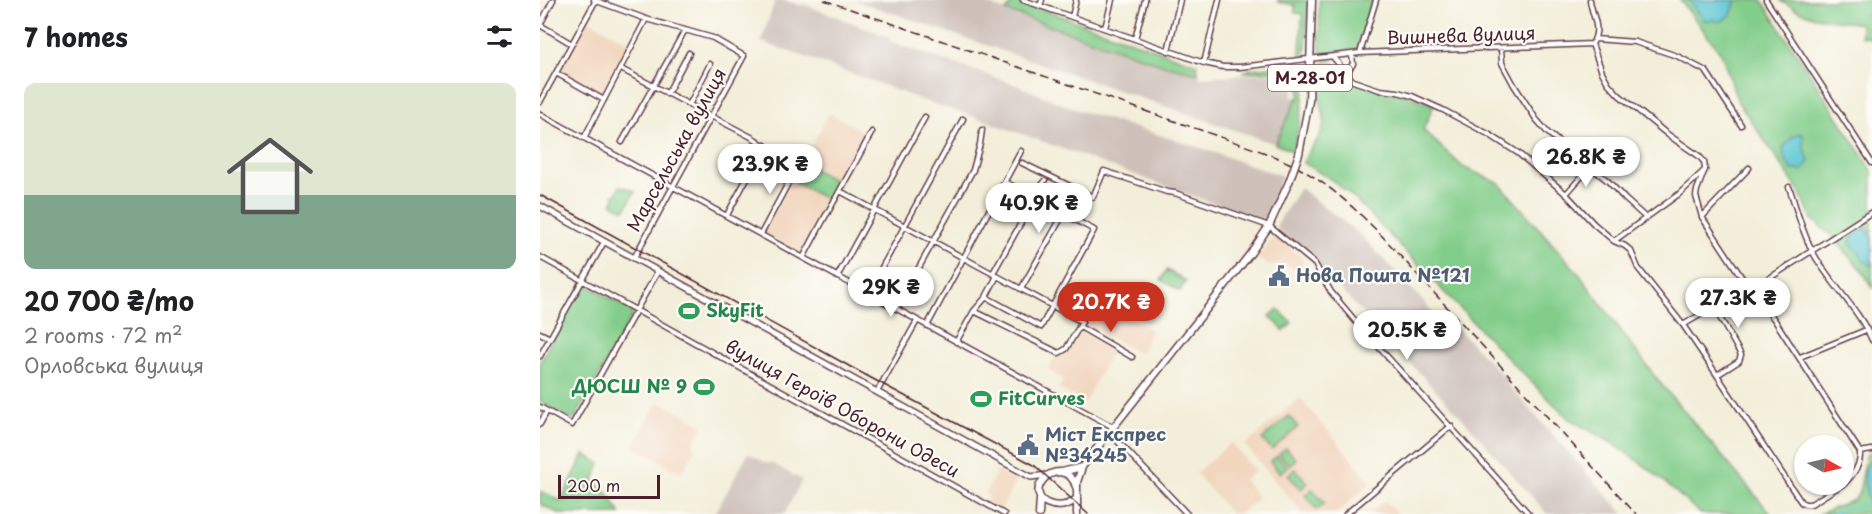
<!DOCTYPE html>
<html lang="en">
<head>
<meta charset="utf-8">
<style>
	:root { --surface:#fff; --page:#f6f6f6; --text:#202124; --muted:#757577; --line:#e0e0e0; --accent:#c8321e }
	body { margin:0; font-family:"Playpen Sans",sans-serif; background:var(--page); color:var(--text); height:100vh; display:flex; flex-direction:column; font-size:22px; white-space:nowrap }
	* { box-sizing:border-box; margin:0 }
	p { font-size:20px; color:var(--muted) }
	.icon { flex:none; width:33px; height:33px; fill:none; stroke:currentColor; stroke-width:2; stroke-linecap:round; stroke-linejoin:round }
	.map { position:relative; flex:1; overflow:hidden }
	.panel { display:flex; flex-direction:column; background:var(--surface); width:540px }
	.panel>* { flex:none }
	.needle { width:39px; rotate:98deg }
	.controls { position:absolute; left:1254px; top:435px; display:grid; gap:12px }
	.controls a { display:grid; place-items:center; width:60px; height:60px; border-radius:50%; background:var(--surface); box-shadow:0 2px 4px #0004; font-size:30px }
	.scale { position:absolute; left:18px; bottom:15px; width:102px; box-sizing:border-box; padding-left:6px; border:3px solid #4a1f2b; border-top:0; font-size:16px; line-height:21px; white-space:nowrap; color:#4a1f2b; -webkit-text-stroke:4px #fdfcf7; paint-order:stroke }
	.price { position:absolute; translate:-50% -51px; padding:0 14px; border-radius:21px; background:#fff; color:#222; font-size:20px; line-height:39px; filter:drop-shadow(0 2px 3px #0008) }
	.price::after { content:''; position:absolute; left:50%; top:36px; width:18px; height:14px; margin-left:-9px; background:inherit; clip-path:polygon(0 0,100% 0,50% 100%) }
	.price.selected { background:var(--accent); color:#fff }
	ul { padding:0; list-style:none }
	li { display:grid; align-content:center; gap:12px; height:318px; padding:0 24px }
	li+li { border-top:2px solid var(--line) }
	li span { display:grid; place-items:center; height:186px; border-radius:12px; color:#555 }
	li>.icon { margin-inline-start:auto }
	span .icon { width:108px; height:108px; fill:#fffc; stroke-width:1 }
	li b { font-size:26px }
	h2 { display:flex; justify-content:space-between; align-items:center; height:72px; padding:0 24px; font-size:26px }
	main { display:flex; flex:1; min-height:0 }
	.map>svg:first-child { display:block }
	.built { fill:#f1d5bd }
	.industrial { fill:#cec1ba }
	.green { fill:#82cd8a; stroke:#66765a; stroke-width:1.5 }
	.water { fill:#5ac6d3; stroke:#52727f; stroke-width:1.5 }
	.lines { fill:none; stroke-linecap:round; stroke-linejoin:round }
	.stream { stroke:#5ac6d3; stroke-width:1.5 }
	.minor-casing { stroke:#633e45; stroke-width:7 }
	.major-casing { stroke:#633e45; stroke-width:8 }
	.highway-casing { stroke:#633e45; stroke-width:9 }
	.minor { stroke:#fff; stroke-width:4 }
	.major { stroke:#fff; stroke-width:5 }
	.highway { stroke:#fff; stroke-width:6 }
	.tram { stroke:#4a1f2b; stroke-width:1.5 }
	.rail { stroke:#4a1f2b; stroke-width:1.5; stroke-dasharray:9 4.5; stroke-linecap:butt }
	.highway-bridge-casing { stroke:#633e45; stroke-width:9; stroke-linecap:butt }
	.highway-bridge { stroke:#fff; stroke-width:6 }
	.labels { text-anchor:middle; stroke-width:4.5; stroke-linejoin:round; paint-order:stroke }
	.shield { fill:#fdfcf7; stroke:#806168; stroke-width:1.5 }
	.shield-label { font-size:16px; font-weight:bold; fill:#4a1f2b }
	.street-label { font-size:18px; fill:#4a1f2b; stroke:#fdfcf7 }
	.service-label { font-size:18px; font-weight:bold; fill:#4e5e75; stroke:#fdfcf7; text-anchor:start }
	.leisure-label { font-size:18px; font-weight:bold; fill:#27864d; stroke:#fdfcf7; text-anchor:start }
</style>
</head>
<body>
<main>
<section class="panel">
<h2>7 homes<svg class="icon" aria-label="filters" viewBox="0 0 24 24"><path d="M4 7h16M4 17h16"/><circle cx="9" cy="7" r="2"/><circle cx="15" cy="17" r="2"/></svg></h2>
<ul>
<li><span style="background:linear-gradient(#dfe7d0 60%,#7fa58c 0)"><svg class="icon" aria-label="home" viewBox="0 0 24 24"><path d="M3 11l9-7 9 7M6 9v11h12V9"/></svg></span><div><b>20 700 ₴/mo</b><p>2 rooms · 72 m²</p><p>Орловська вулиця</p></div></li>
</ul>
</section>
<div class="map">
<svg width="1332" height="514" viewBox="0 0 1332 514">
	<rect width="100%" height="100%" fill="#fdfcf7"/>
	<filter id="ink" filterUnits="userSpaceOnUse"><feTurbulence type="fractalNoise" baseFrequency=".0167" numOctaves="2"/><feDisplacementMap in="SourceGraphic" scale="12" xChannelSelector="R" yChannelSelector="G"/><feConvolveMatrix kernelMatrix="1 2 1 2 8 2 1 2 1" color-interpolation-filters="sRGB"/></filter>
	<filter id="wash" filterUnits="userSpaceOnUse"><feTurbulence type="fractalNoise" baseFrequency=".008" numOctaves="4" result="noise"/><feDisplacementMap in="SourceGraphic" scale="24" xChannelSelector="R" yChannelSelector="G"/><feGaussianBlur stdDeviation="1.35" result="paint"/><feColorMatrix in="noise" values="0 0 0 0 0 0 0 0 0 0 0 0 0 0 0 0 0 1.4 0 .05"/><feComposite in="paint" operator="in"/></filter>
	<g filter="url(#wash)">
		<rect width="100%" height="100%" fill="#f3eed9"/>
		<path class="built" d="M47,19L91,44L63,98L17,73Z
			M289,113L328,134L261,254L223,233Z
			M733,238L738,239L763,258V263L759,272L744,263L729,266L717,258Z
			M554,304L571,314L574,310L612,330L600,354L543,324Z
			M540,331L573,349L544,403L519,389L523,379L508,370L516,355L525,354L530,349Z
			M760,398L832,483L795,514H763L705,445Z
			M118,401L163,425L153,445L156,448L142,473L93,446Z
			M691,443L715,471L704,480L719,498L700,514H691L656,473Z
			M457,471L476,480L461,510L446,502L448,496L445,494Z
			M845,500L857,514H828Z"/>
		<path class="industrial" d="M235,0H244L262,6L263,4L350,37L349,41L471,83L535,109L658,147L742,176L727,216L722,221L432,116L393,104L274,60L221,42Z
			M314,0H435L624,65L658,73L659,77L755,72L753,97L757,98L735,144Z
			M760,188L822,236L884,302L901,323L907,318L965,378L968,385L1084,514H1007L923,419L797,286L798,284L737,229V224Z
			M208,453L228,464L230,462L262,480L245,513L247,514H175Z"/>
		<path class="green" d="M738,0H768L766,51L762,56L760,53L762,14L755,13V5L738,2Z
			M779,0H832L817,49L785,54L780,51Z
			M1140,0H1149L1164,20C1187,20 1187,24 1196,0H1222L1332,170V288L1323,272L1294,238L1272,219L1259,191L1198,102L1181,53Z
			M1239,0H1332V38L1321,36V24L1275,17L1261,12Z
			M474,1H479L657,64L658,73L624,65L466,11Z
			M789,60L801,66L810,78L840,90L858,92L894,105L883,130L923,167L959,183L1039,274L1116,378L1231,514H1161L1109,469L1072,443L1029,419L977,368L815,199L792,180L763,163C768,148 782,139 784,123C786,105 763,68 789,60Z
			M760,64L764,69C766,97 760,125 753,151L735,144L757,98L759,99Z
			M737,66L738,71L703,72L710,69Z
			M266,165L299,183L289,201L256,183Z
			M80,186L95,191L85,210L72,204L75,198L73,195H76Z
			M627,270L646,281L640,291L621,280Z
			M43,283L94,312L35,418L32,420L0,402V362Z
			M738,309L752,323L744,331L730,316Z
			M749,416L758,427L732,450L722,439Z
			M746,448L756,459L749,465L739,454Z
			M1332,452V514H1279L1314,500L1319,493L1326,456L1328,453Z
			M44,454L60,463L54,480L69,495L81,514H20L0,504V491L21,501Z
			M737,456L747,467L740,473L730,462Z
			M755,469L768,483L761,489L748,475Z
			M772,489L785,503L777,510L765,495Z"/>
		<path class="water" d="M1149,0H1196L1191,15L1180,22L1173,20H1164Z
			M1259,133L1263,135L1264,148L1269,161L1263,170H1252L1244,157L1243,148L1252,137Z
			M1326,228L1332,237V266L1322,259L1319,252L1311,245L1310,241L1315,234Z
			M1332,458V514H1330C1329,495 1317,474 1332,458Z"/>
		<g class="lines">
			<path class="stream" d="M1293,514L1307,508L1329,504"/>
		</g>
	</g>
	<g filter="url(#ink)">
		<g class="lines">
			<defs>
				<path id="minor" d="M54,0L106,19L173,38L204,56L94,258
					M483,0L664,63L683,67H700L820,53L1052,44
					M1050,0C1052,17 1062,27 1052,44L1062,72L1068,83L1079,95L1127,134L1159,156L1164,162L1165,169L1157,190L1156,196L1162,217L1208,287L1234,319L1320,452
					M1226,0L1332,163
					M500,6L502,0
					M532,17L536,0
					M0,25L32,44
					M0,25L13,0
					M565,28L572,0
					M595,39L605,0
					M1055,39L1095,42L1137,56L1166,71L1201,125
					M961,48L962,63L974,85L996,119L1008,133L1068,181L1085,199L1106,218
					M628,51L640,0
					M820,53L836,0
					M793,57L813,81L840,90L858,92L872,96L903,110L950,135L978,153L1026,194L1054,224L1074,241L1085,246L1091,251L1098,268L1143,325L1177,375
					M664,63L679,0
					M81,69L215,139L251,165L254,169L253,174L221,234
					M16,73L64,100
					M806,73L813,64L812,54
					M127,94L149,53
					M0,102L56,0
					M149,105L170,64
					M0,114L573,427
					M44,138L106,19
					M82,142L145,30
					M482,163L553,197L564,171L627,192L635,193L729,226L775,264L791,292L817,323L989,514
					M1249,187C1257,210 1263,236 1275,256C1292,285 1319,310 1332,340
					M300,191L542,322L526,349L519,353L434,311
					M1026,194L1050,167
					M287,214L332,132
					M187,215L225,145
					M1162,217L1209,168
					M1074,241L1139,194L1165,170
					M0,257L464,514
					M263,258L286,215
					M453,273L505,180
					M297,277L385,117
					M481,289L537,190
					M1211,290L1332,212
					M328,293L423,119
					M446,297L501,327L554,230L465,182
					M1174,307L1201,355L1199,361L1177,375L1261,502L1265,504H1271L1303,484
					M356,309L433,170L440,144L442,130
					M1181,316L1214,293
					M1143,325L1208,287
					M387,326L481,151
					M540,327L592,357
					M0,333L10,338
					M416,342L434,311L446,297L457,276
					M0,356L64,242
					M1260,357L1326,330
					M337,392L377,321
					M0,407L32,425L118,271
					M0,424L7,411
					M569,432L647,514
					M1320,452L1332,450
					M1304,484C1313,475 1321,465 1320,452
					M806,514L911,426"/>
				<path id="major" d="M0,206L458,459L491,477L507,475"/>
				<path id="highway" d="M759,154L769,101L772,0
					M522,472L542,467
					M536,499C521,514 486,502 503,480C507,475 513,472 520,472C528,473 534,479 536,487
					M499,514L500,499
					M537,514V482L542,467L710,254L729,226L749,182"/>
			</defs>
			<use href="#minor" class="minor-casing"/>
			<use href="#major" class="major-casing"/>
			<use href="#highway" class="highway-casing"/>
			<use href="#minor" class="minor"/>
			<use href="#major" class="major"/>
			<use href="#highway" class="highway"/>
			<path class="tram" d="M0,195L318,371L494,465L548,514"/>
			<path class="rail" d="M284,0L692,141C711,148 731,154 749,163C785,180 815,208 843,237L1096,514"/>
			<defs>
				<path id="highway-bridge" d="M749,182L759,154"/>
			</defs>
			<use href="#highway-bridge" class="highway-bridge-casing"/>
			<use href="#highway-bridge" class="highway-bridge"/>
		</g>
	</g>
	<defs>
		<symbol id="civic-bare" viewBox="-9 -9 18 18"><path d="M-.6-6.5H3V-4.5H.6V-3L4-1V1h2V6H-6V1h2V-1L-.6-3ZM-1.2 2.5V6h2.4V2.5Z" fill="#5c6f8a" stroke="#fdfcf7" stroke-width="2.5" paint-order="stroke"/></symbol>
		<symbol id="stadium-bare" viewBox="-9 -9 18 18"><path d="M0-5a6.5 5 0 1 0 0 10a6.5 5 0 1 0 0-10ZM-3.5-1.8h7v3.6h-7Z" fill="#2e9e5b" stroke="#fdfcf7" stroke-width="2.5" paint-order="stroke"/></symbol>
	</defs>
	<g fill-rule="evenodd">
		<use href="#civic-bare" x="724" y="261" width="30" height="30"/>
		<use href="#stadium-bare" x="134" y="296" width="30" height="30"/>
		<use href="#stadium-bare" x="149" y="372" width="30" height="30"/>
		<use href="#stadium-bare" x="426" y="384" width="30" height="30"/>
		<use href="#civic-bare" x="473" y="430" width="30" height="30"/>
	</g>
	<g class="labels">
		<rect class="shield" x="728" y="65" width="84" height="26" rx="4.5"/>
		<g class="shield-label">
			<text x="770" y="84">М-28-01</text>
		</g>
		<g class="street-label">
			<text transform="translate(921 36) rotate(-2)" y="6">Вишнева вулиця</text>
			<text transform="translate(137 150) rotate(-61)" y="6">Марсельська вулиця</text>
			<text transform="translate(302 409) rotate(29)" y="6">вулиця Героїв Оборони Одеси</text>
		</g>
		<g class="service-label">
			<text x="756" y="282">Нова Пошта №121</text>
			<text x="505" y="441">Міст Експрес<tspan x="505" dy="21">№34245</tspan></text>
		</g>
		<g class="leisure-label">
			<text x="166" y="317">SkyFit</text>
			<text x="147" y="393" text-anchor="end">ДЮСШ № 9</text>
			<text x="458" y="405">FitCurves</text>
		</g>
	</g>
</svg>
<div class="controls">
<a><svg class="needle" viewBox="-14 -14 28 28"><path d="M0-13l5 13h-10z" fill="#e53935"/><path d="M0 13l5-13h-10z" fill="#757577"/></svg></a>
</div>
<div class="scale">200 m</div>
<b class="price" style="left:1046px;top:188px">26.8K ₴</b>
<b class="price" style="left:230px;top:195px">23.9K ₴</b>
<b class="price" style="left:499px;top:234px">40.9K ₴</b>
<b class="price" style="left:351px;top:318px">29K ₴</b>
<b class="price" style="left:1198px;top:329px">27.3K ₴</b>
<b class="price selected" style="left:571px;top:333px">20.7K ₴</b>
<b class="price" style="left:867px;top:361px">20.5K ₴</b>
</div>
</main>
</body>
</html>
